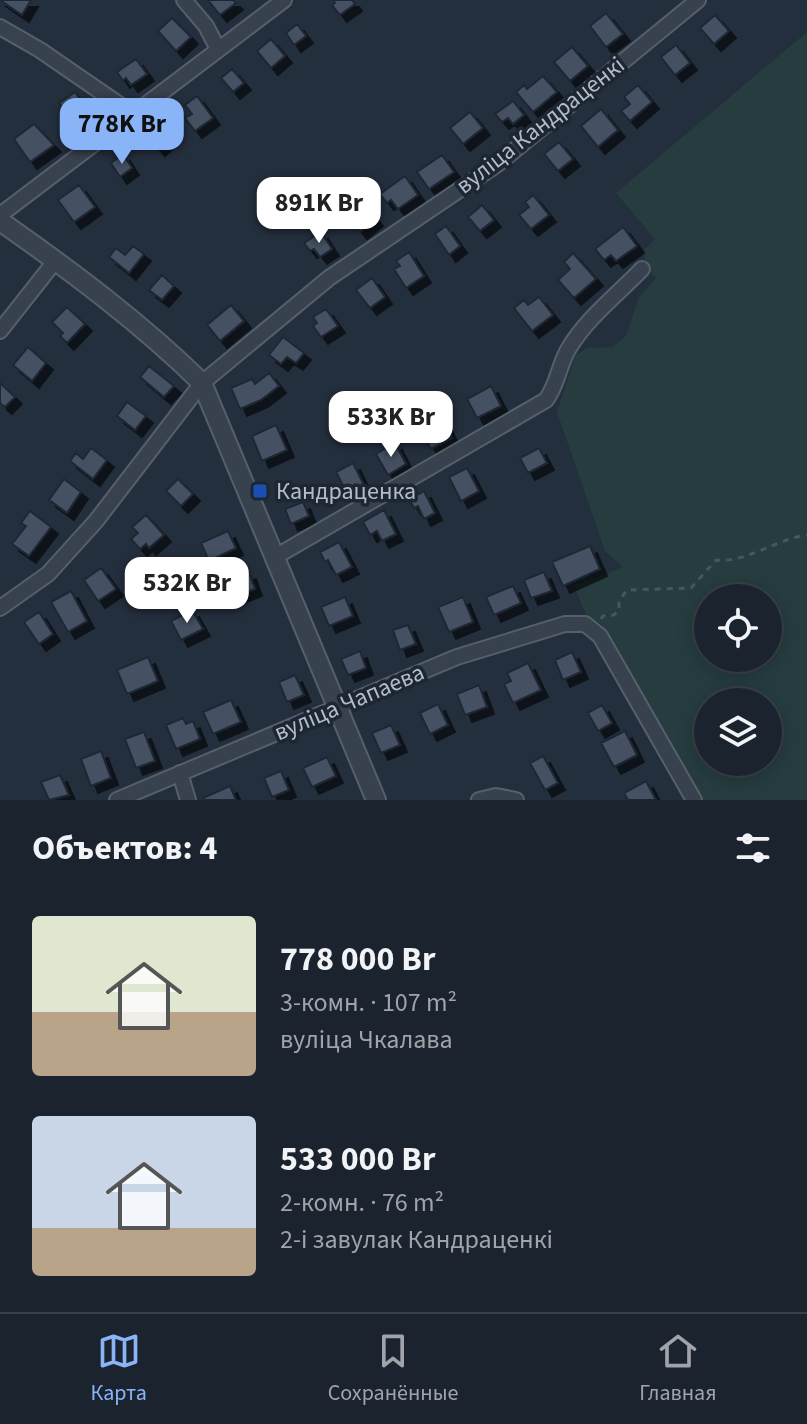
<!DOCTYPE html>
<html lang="ru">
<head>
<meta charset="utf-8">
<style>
	:root { --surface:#1b232e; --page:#242b36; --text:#f1f3f6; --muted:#a0a4aa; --line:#39404a; --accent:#8ab4f8 }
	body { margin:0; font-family:"Source Sans 3",sans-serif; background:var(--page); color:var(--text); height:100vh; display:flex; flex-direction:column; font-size:30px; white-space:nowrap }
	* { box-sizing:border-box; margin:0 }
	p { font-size:26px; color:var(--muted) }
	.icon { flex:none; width:44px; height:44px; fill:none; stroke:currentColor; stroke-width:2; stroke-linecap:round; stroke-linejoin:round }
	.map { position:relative; height:800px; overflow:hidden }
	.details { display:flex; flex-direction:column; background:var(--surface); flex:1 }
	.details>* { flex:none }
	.controls { position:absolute; left:694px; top:584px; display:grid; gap:16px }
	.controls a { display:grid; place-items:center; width:88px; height:88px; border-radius:50%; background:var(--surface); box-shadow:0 4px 20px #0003,0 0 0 2px var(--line); font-size:40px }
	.price { position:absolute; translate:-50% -68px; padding:0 18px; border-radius:16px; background:#fff; color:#222; font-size:26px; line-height:52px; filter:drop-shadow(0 2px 4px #0008) }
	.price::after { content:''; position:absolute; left:50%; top:48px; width:24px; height:18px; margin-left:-12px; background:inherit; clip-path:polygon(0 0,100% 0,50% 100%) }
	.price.on { background:var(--accent); color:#111 }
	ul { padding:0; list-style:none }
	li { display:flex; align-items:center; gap:24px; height:200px; padding:0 32px }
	li span { display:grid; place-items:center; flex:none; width:224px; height:160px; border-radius:8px; color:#555 }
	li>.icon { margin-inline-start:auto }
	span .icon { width:96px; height:96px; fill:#fffc; stroke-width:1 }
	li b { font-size:34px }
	h2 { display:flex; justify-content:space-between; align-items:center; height:96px; padding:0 32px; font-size:34px }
	.menu { display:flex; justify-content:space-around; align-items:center; height:112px; border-top:2px solid var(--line); background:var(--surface); font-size:22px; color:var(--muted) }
	.menu a { display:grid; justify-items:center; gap:4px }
	.menu .on { color:var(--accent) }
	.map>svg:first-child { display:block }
	.green { fill:#263c3f; fill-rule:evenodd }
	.building { fill:#455162; stroke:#1f2835; stroke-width:2; filter:url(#shadow) }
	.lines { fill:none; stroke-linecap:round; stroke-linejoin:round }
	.minor-casing { stroke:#565f6c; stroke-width:18 }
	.tertiary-casing { stroke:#565f6c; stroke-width:22 }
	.path { stroke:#44595c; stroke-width:3; stroke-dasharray:6 6; stroke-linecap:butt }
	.minor { stroke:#38414e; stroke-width:14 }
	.tertiary { stroke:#38414e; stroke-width:18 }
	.transit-dot { fill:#1a4fb4; stroke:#1d2633; stroke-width:3 }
	.labels { text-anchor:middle; stroke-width:7; stroke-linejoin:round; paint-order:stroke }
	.street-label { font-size:24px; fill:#b4bcc9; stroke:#1d2633 }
	.poi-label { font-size:24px; fill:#b4bcc9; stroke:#1d2633; text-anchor:start }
</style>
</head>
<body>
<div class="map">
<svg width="807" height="800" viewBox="0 0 807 800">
	<defs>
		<filter id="shadow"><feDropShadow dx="7" dy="7" stdDeviation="0" flood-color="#0009"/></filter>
	</defs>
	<rect width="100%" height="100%" fill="#242f3e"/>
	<path class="green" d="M807,32V800H702L601,624L586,615L574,586L623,567L605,551L557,412L576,355L587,348L613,347L626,336L639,297L656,278L645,266L644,250L655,239L616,193ZM708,598H768V658H708ZM708,702H768V762H708Z"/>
	<path class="building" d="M0,0H31L22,15Z
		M208,0H233L236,3L220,15Z
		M333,0H352L355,4L340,15L332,5L335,3Z
		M606,13L623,34L606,47L590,26Z
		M715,15L729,31L714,44L700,28Z
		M172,18L191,37L176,51L158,31Z
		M297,24L306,36L294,45L286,33Z
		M271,39L285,56L271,68L257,51Z
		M676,45L690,63L675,75L661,57Z
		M572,47L588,66L570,81L554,62Z
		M136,59L147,74L131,85L126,78L123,81L117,72Z
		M232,69L244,83L233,92L221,78Z
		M543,76L557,92L533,112L516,92L524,85L527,89Z
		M638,85L652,102L630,121L621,111L630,104L624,97Z
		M75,92L92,116L76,128L59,103Z
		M197,96L213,118L195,131L185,118L192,114L185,105Z
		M513,101L524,115L513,124L508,118L502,122L495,114Z
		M601,109L618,130L598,147L581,126Z
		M470,112L483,128L463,144L450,128Z
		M34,124L54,145L30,162L14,139Z
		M158,126L169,139L158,149L147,136Z
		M559,142L573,159L558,171L544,154Z
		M123,154L132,168L120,177L111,163Z
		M442,155L454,172L429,189L417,172Z
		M405,176L418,195L398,209L391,200L387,203L380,194Z
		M79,185L95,207L74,222L58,200Z
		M533,195L549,215L531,229L519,215L529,207L525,202Z
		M482,205L494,220L480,231L468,217Z
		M365,206L376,219L360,232L349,218Z
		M446,226L460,246L449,255L435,234Z
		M623,227L637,246L616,261L611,255L604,260L595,249Z
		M321,232L332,249L320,257L314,249L310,251L304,243Z
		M133,246L144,254L129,273L109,257L116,248L125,255Z
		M409,252L424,276L406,288L394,269L400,266L396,261Z
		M573,253L596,279L574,298L558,280L570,269L564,262Z
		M162,275L174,286L162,300L149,290Z
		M372,278L385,297L370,308L356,290Z
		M539,297L553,315L532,331L514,308L524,300L528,305Z
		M231,305L244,321L220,341L207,325Z
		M67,307L85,324L67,343L60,336L63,333L52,322Z
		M326,309L338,326L321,337L313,326L317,323L313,317Z
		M283,337L304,353L296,363L287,357L281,364L269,355Z
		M28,347L46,363L32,381L13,365Z
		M149,366L174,386L164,397L140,377Z
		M269,373L279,386L261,400L240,409L231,388L252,379L255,384Z
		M0,383L15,397L5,407L0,403Z
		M491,386L501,406L477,418L467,399Z
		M127,402L146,416L135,430L117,416Z
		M443,420L452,438L431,449L421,431Z
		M276,425L287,450L262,461L252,436Z
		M395,443L406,464L388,475L376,454Z
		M91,448L107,460L93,479L70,461L76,453L83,459Z
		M539,448L547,463L528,473L520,458Z
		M353,463L365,487L348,495L336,472Z
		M467,468L479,491L461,501L449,477Z
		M64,479L81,492L67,513L49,500Z
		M178,479L193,494L181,506L166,491Z
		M424,491L435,513L424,519L418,506L414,508L409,499Z
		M303,502L309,516L291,524L285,509Z
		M384,510L396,534L382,541L377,531L370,535L363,522Z
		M30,511L51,527L29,556L12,544L26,526L21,523Z
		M146,515L164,535L149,548L146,544L140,549L131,539L138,533L132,527Z
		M228,531L236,548L209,561L201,543Z
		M339,542L352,567L336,575L328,560L325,562L320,552Z
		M590,546L600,569L563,586L552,562Z
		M101,568L116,589L98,601L84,580Z
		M249,572L255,589L237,596L231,579Z
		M544,572L552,591L531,598L524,580Z
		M513,586L521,603L494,615L486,597Z
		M71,591L87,621L68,632L51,602Z
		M345,597L353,616L329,626L321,607Z
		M463,597L473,622L449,632L438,607Z
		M192,610L203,629L181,640L171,621Z
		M39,612L53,634L39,644L24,622Z
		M408,625L416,644L400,650L393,630Z
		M360,651L366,668L348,675L341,659Z
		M572,652L581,672L563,680L555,660Z
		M148,657L158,681L127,694L117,670Z
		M528,663L541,690L513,703L504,684L511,681L507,673Z
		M295,675L304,695L287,702L279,682Z
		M479,685L487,707L465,715L457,694Z
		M231,700L241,722L213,734L203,712Z
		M438,704L448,725L430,734L420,713Z
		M602,705L612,723L598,731L588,713Z
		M183,718L186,724L193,721L200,739L176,749L166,725Z
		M391,725L400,745L381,753L372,733Z
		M625,731L637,755L614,767L601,743Z
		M144,732L155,761L136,768L125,739Z
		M101,751L111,778L91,786L81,759Z
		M543,756L558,783L545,790L530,763Z
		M327,757L336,776L312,787L303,768Z
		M281,771L289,790L272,797L264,778Z
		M60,775L69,795L49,800L41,782Z
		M646,781L656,800H628L624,793Z
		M230,786L236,800H204L203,798Z"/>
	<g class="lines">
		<defs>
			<path id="minor" d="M184,0L206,26L218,49
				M0,27L40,50L133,114
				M0,215L284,0
				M0,331L56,260
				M275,557L546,400C558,384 559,364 569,348C587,318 618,294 642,269
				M0,608L48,574L96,521L202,383L329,278L499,163L698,0
				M180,773L188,800
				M117,800L457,657L565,624H585L600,636L694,800
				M479,800L496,796L516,800"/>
			<path id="tertiary" d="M0,221C70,270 141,323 202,383L376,800"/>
		</defs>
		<use href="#minor" class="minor-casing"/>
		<use href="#tertiary" class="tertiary-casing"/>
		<path class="path" d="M601,619L603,616L614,615L619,610V601L627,590L691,588L716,560C747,563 776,539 807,535"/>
		<use href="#minor" class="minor"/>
		<use href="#tertiary" class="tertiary"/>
	</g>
	<rect class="transit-dot" x="252" y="483" width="16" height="16" rx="4"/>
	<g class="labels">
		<g class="street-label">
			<text transform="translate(540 125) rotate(-38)" y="8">вуліца Кандраценкі</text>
			<text transform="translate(349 702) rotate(-23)" y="8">вуліца Чапаева</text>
		</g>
		<g class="poi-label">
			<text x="276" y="499">Кандраценка</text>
		</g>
	</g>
</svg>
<div class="controls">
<a><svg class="icon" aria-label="locate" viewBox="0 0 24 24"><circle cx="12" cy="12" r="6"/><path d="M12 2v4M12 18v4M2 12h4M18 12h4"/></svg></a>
<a><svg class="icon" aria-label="layers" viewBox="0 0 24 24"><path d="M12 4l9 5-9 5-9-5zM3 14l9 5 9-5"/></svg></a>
</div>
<b class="price on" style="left:122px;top:166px">778K Br</b>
<b class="price" style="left:319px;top:245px">891K Br</b>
<b class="price" style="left:391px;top:459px">533K Br</b>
<b class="price" style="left:187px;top:625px">532K Br</b>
</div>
<section class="details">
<h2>Объектов: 4<svg class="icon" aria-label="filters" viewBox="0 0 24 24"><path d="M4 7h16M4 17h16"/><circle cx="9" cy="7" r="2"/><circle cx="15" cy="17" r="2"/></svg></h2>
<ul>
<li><span style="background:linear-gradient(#dfe7d0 60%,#b9a48a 0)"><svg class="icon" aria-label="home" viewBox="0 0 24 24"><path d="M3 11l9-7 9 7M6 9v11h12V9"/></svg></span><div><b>778 000 Br</b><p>3-комн. · 107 m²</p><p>вуліца Чкалава</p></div></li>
<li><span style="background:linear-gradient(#c9d6e8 70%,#b9a48a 0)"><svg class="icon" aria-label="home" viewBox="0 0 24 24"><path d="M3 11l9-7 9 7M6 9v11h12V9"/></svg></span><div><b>533 000 Br</b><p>2-комн. · 76 m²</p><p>2-і завулак Кандраценкі</p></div></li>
</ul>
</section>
<nav class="menu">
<a class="on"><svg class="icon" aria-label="map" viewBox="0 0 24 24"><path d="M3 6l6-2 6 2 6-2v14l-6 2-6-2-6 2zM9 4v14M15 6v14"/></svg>Карта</a>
<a><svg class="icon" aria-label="saved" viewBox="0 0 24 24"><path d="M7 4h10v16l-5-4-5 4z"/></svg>Сохранённые</a>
<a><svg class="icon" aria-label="home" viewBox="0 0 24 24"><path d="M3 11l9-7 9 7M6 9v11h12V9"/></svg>Главная</a>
</nav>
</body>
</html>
